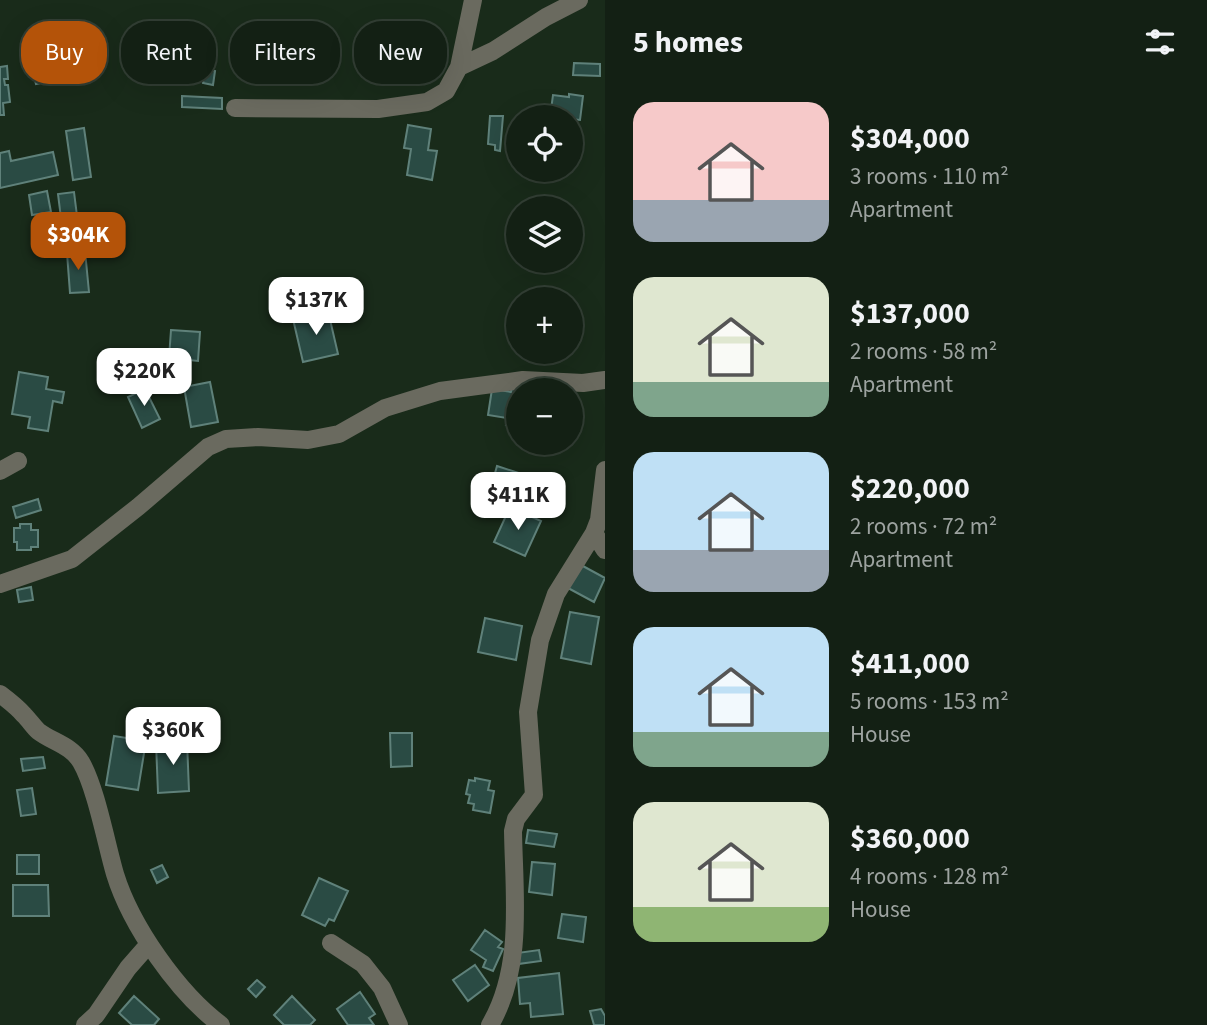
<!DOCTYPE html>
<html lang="en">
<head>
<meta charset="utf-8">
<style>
	:root { --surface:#132014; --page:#202d22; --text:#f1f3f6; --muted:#9da3a0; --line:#323e34; --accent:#b45309 }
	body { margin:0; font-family:"Source Sans 3",sans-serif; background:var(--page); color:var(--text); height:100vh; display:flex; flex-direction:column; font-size:26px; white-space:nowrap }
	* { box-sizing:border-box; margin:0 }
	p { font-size:23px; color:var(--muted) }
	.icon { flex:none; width:38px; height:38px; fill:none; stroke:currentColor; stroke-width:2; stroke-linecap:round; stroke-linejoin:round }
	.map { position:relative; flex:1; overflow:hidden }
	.panel { display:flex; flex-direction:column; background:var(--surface); width:602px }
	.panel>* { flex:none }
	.top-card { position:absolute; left:21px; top:21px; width:478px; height:63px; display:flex; gap:14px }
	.buttons { position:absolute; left:506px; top:105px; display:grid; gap:14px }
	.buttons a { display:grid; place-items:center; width:77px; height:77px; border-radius:50%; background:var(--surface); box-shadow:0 7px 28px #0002,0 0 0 2px var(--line); font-size:35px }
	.price { position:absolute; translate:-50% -60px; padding:0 16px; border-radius:14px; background:#fff; color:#222; font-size:23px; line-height:46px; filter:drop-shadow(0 2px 4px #0008) }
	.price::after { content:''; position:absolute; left:50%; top:42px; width:21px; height:16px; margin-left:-10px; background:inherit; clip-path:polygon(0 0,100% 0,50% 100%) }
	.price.current { background:var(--accent); color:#fff }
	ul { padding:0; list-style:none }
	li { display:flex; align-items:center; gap:21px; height:175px; padding:0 28px }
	li span { display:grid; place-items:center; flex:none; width:196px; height:140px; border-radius:21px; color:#555 }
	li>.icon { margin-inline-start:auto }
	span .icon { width:84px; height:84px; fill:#fffc; stroke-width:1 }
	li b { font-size:30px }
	h2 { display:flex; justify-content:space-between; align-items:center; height:84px; padding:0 28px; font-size:30px }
	.pill { padding:0 24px; border-radius:28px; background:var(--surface); box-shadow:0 7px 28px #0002,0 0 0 2px var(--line); font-size:24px; line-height:63px }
	.pill.current { background:var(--accent); color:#fff }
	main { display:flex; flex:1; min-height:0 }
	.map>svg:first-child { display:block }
	.building { fill:#2a4b44; stroke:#5f817a; stroke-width:2 }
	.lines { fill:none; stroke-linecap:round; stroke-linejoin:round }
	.minor { stroke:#6a6a5f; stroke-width:18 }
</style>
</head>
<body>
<main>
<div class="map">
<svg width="605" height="1025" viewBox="0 0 605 1025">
	<rect width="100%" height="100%" fill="#192b1a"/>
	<path class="building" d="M54,58L59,79L36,84L31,64Z
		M574,63L600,64V76L573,75Z
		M7,66L8,79H4L5,85H8L10,102L3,103L4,115H0V67Z
		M205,69L215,71L213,85L203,83Z
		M569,94L583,96L580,120L550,117L553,95L569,97Z
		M182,96L222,98V109L182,107Z
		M490,116H503L500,151L495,150V145L488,144Z
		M408,125L431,129L428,150L437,151L432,180L407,175L411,149L404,148Z
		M84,128L91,177L73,180L66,131Z
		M9,151L11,161L53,152L58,175L0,188V153Z
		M47,191L51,212L32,215L29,195Z
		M74,192L77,216L61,218L58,194Z
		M85,251L89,292L70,293L67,253Z
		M328,311L338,354L303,362L293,319Z
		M171,330L200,332L198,361L169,358Z
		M19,372L48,377L46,389L64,392L62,403L53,401L48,431L28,428L30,417L12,414Z
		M210,382L218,422L191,427L184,387Z
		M512,385L529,388V390H518V427L506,425L507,418L488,415L492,389L511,392Z
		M145,389L160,419L142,428L128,397Z
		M497,466L534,478L530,491L493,480Z
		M38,499L41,510L16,518L13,507Z
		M510,507L541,521L525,556L494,542Z
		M20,524H31V530H38V547H31V550H17V542H14V528H20Z
		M581,565L605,578L594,602L568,588Z
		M31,587L33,600L19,602L17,590Z
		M570,612L599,617L591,664L561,658Z
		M485,618L522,626L516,660L478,652Z
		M390,733H412V766L391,767Z
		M114,736L146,741L138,790L106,785Z
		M187,741L189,791L158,793L156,743Z
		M43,757L45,768L23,771L21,759Z
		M475,778L490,781L488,790L494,791L490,813L473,810L474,804L468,803L470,795L466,794L469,780L475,781Z
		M32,788L36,814L21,816L17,790Z
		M528,830L557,834L554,847L526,843Z
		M17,855H39V874H17Z
		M532,862L555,864L552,895L529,892Z
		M162,865L168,877L157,883L151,870Z
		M319,878L348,891L334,921L329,919L325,926L302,915Z
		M13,885H48L49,916H13Z
		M562,914L586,917L583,942L558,938Z
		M485,930L502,942L498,947L503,949L493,971L483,967L486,960L471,950Z
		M539,950L541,961L518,964L517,953Z
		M475,965L489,985L468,1001L453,980Z
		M559,973L563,1014L531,1017L530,1003L520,1004L518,978Z
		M257,980L265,987L256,997L248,989Z
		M360,992L375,1014L369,1018L374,1025H348L337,1009Z
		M134,996L159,1019L154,1025H132L119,1013Z
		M292,996L315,1020L310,1025H284L274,1015Z
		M601,1009L605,1016V1025H594L590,1011Z"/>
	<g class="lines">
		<path class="minor" d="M459,67L493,51L546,17L579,0
			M235,108L378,109L427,102L446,91L459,67L473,0
			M0,471L18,461
			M594,533L605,550
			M0,584L72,559L138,507L208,447L226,439L258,437L308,440L339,434L385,408L440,391L523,380L583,383L605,380
			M0,694C8,700 17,707 24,715C29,720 33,726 38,731C52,742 71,745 81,762C96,788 106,843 115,874C131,926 178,993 221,1025
			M331,943L363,964L382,988L399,1025
			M85,1025L96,1015L128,968L149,944
			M490,1025C524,967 514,895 513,831L516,819L534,795L528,712L540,640L556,594L594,533L599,520L605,470"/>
	</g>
</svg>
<div class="buttons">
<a><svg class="icon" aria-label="locate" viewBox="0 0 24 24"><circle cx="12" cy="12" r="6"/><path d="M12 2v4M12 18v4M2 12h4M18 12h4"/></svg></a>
<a><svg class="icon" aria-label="layers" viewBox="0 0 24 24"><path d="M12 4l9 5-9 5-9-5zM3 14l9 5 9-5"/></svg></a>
<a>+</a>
<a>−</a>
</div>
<b class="price current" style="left:78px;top:272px">$304K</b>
<b class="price" style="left:316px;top:337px">$137K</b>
<b class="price" style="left:144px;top:408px">$220K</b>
<b class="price" style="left:518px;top:532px">$411K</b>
<b class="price" style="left:173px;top:767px">$360K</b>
<div class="top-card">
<a class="pill current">Buy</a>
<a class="pill">Rent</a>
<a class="pill">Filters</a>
<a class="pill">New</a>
</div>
</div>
<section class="panel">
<h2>5 homes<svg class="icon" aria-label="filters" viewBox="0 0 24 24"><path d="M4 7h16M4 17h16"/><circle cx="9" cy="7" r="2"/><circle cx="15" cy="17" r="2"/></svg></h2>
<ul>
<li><span style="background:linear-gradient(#f6c9c9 70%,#9aa5b1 0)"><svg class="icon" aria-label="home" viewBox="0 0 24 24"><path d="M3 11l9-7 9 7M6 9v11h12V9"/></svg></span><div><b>$304,000</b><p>3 rooms · 110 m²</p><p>Apartment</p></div></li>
<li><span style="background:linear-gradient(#dfe7d0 75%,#7fa58c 0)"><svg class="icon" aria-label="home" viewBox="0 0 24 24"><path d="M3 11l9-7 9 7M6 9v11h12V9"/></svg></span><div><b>$137,000</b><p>2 rooms · 58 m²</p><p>Apartment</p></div></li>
<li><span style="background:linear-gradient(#bfe0f5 70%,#9aa5b1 0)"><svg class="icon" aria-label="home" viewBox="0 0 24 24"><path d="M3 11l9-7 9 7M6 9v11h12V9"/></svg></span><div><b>$220,000</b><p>2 rooms · 72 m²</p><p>Apartment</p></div></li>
<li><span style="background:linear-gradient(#bfe0f5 75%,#7fa58c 0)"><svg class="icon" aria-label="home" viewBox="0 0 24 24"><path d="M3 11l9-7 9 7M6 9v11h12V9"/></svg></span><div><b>$411,000</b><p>5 rooms · 153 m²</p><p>House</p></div></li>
<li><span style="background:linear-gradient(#dfe7d0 75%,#8fb573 0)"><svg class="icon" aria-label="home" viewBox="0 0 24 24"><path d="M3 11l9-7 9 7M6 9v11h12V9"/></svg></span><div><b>$360,000</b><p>4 rooms · 128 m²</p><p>House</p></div></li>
</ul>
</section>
</main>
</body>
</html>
